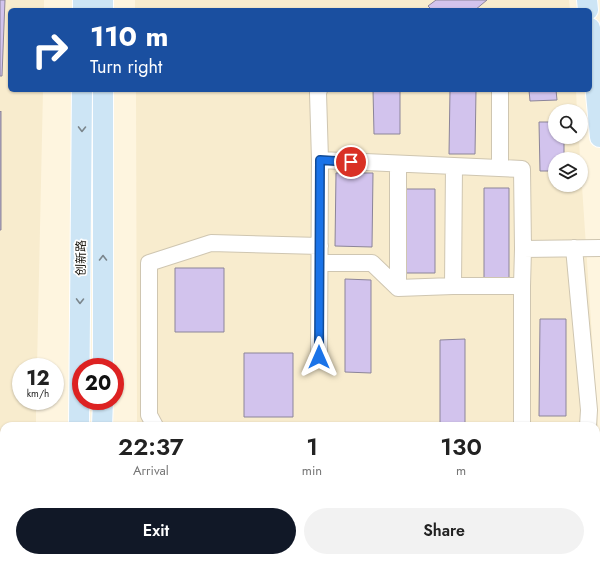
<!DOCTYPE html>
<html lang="en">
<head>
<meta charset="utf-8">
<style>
	:root { --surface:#fff; --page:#f2f2f2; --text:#222; --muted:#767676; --accent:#111827 }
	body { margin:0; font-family:Jost,"Noto Sans SC",sans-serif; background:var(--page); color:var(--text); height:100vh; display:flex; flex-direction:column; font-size:15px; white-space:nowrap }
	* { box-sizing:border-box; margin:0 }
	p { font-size:13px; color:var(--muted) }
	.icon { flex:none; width:22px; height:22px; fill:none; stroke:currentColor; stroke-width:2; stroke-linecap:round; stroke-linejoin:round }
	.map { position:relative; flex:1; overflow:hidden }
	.side { position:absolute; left:0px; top:422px; width:600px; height:140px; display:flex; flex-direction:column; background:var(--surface); border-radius:12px 12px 0 0; box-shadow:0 1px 3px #0004 }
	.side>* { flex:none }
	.banner { position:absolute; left:8px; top:8px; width:584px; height:84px; border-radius:6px; box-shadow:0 1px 3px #0004; background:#1a4fa0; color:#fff; overflow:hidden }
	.controls { position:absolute; left:548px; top:104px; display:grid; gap:8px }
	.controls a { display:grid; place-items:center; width:40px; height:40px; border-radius:50%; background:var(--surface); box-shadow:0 1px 3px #0004; font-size:20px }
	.speed { position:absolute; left:12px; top:358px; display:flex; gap:8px; font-size:20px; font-weight:700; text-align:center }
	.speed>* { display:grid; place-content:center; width:52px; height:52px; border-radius:50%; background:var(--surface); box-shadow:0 1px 3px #0004; line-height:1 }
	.speed small { font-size:10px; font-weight:400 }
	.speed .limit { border:6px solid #d22; background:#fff; color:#111 }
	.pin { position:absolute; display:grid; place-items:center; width:34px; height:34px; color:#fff; margin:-17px; border:2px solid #fff; border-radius:50%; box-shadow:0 1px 4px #0007 }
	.me { position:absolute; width:44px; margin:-22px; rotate:0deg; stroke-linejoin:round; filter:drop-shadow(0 0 3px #0008) }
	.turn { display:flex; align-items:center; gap:14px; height:84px; padding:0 16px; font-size:18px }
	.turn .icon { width:52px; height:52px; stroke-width:2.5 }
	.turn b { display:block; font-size:28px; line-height:34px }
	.eta { display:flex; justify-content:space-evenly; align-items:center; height:68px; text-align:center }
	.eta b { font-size:24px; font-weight:600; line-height:28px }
	.primary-button { display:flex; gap:8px; margin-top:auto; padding:8px 16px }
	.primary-button a { flex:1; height:46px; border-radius:24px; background:var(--accent); color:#fff; font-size:16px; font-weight:600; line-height:46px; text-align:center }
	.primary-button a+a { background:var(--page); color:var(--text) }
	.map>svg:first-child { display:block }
	.built { fill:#f8ecce }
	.building { fill:#d2c3ed; stroke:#8c8599 }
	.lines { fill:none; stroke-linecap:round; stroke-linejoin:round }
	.minor-casing { stroke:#cfc6b1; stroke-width:18 }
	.major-casing { stroke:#fff; stroke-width:22 }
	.minor { stroke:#fff; stroke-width:16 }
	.major { stroke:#cde5f5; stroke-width:20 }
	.oneway { stroke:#7b868c }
	.route-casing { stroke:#114b97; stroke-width:10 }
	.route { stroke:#1a73e8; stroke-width:7 }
	.labels { text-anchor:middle; stroke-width:3.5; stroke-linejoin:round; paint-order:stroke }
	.street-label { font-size:12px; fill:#16130b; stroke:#fff }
</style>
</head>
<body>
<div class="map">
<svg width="600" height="562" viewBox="0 0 600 562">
	<rect width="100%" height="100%" fill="#fef5df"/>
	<path class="built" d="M0,0H44V10H10V90H43L37,367H21V401H36V426H4V444H0Z
		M135,0H569L570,10H135Z
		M136,90H576L577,111H555V137H579L580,159H555V185H581V171L600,457H596V426H137Z
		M0,519H4V558H41L40,562H0Z
		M596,537L600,541V562H131V558H596Z"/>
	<path class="building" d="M0,0H5L2,76H0Z
		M436,0H487L475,10H432L428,6Z
		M373,90H400V134H374Z
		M450,90H476L475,154H449Z
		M529,90H556L557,100L530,101Z
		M1,111V230H0V112Z
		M539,122H555V137H564V159H555V171H540Z
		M336,173H373L372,247L335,246Z
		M484,188H509V278H484Z
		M406,189H435V273H406Z
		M175,268H224V332H175Z
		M345,279L371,280V373L345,372Z
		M540,319H566V416H539Z
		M465,339V426H440V340Z
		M244,353H293V417H244Z
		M273,558H352V562H273Z
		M410,558H488V562H410Z"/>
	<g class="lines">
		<defs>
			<path id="minor" d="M319,90L318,93L320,160
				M500,168V90
				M574,248L589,410L588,426
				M320,263H372L398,288L453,286H522V426
				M453,286L454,166
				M522,286L523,249
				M398,288V164
				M319,357L320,160L522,169L523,249L600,248
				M155,426L149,415V263L211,243L320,246
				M0,473H4
				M596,480H600
				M0,490H4
				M596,496H600
				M586,562V558"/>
			<path id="major" d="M587,0L588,10
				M83,10V0
				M103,10V0
				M590,28L600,137
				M103,367V90
				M79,426L82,90
				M102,426L103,401
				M78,562V558
				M102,562V558"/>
		</defs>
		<use href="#minor" class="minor-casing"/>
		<use href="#major" class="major-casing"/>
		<use href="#minor" class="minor"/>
		<use href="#major" class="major"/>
	</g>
	<defs><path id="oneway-chevron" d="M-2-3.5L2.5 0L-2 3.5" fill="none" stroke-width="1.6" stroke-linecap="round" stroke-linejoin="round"/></defs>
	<g class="oneway">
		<use href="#oneway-chevron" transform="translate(82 129) rotate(91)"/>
		<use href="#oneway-chevron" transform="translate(103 258) rotate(-90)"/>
		<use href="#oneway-chevron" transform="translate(80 301) rotate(91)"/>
	</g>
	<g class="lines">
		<defs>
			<path id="route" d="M319,357L320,160L351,162"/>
		</defs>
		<use href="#route" class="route-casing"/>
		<use href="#route" class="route"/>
	</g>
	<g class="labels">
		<g class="street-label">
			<text transform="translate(81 258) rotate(-89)" y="4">创新路</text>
		</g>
	</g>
</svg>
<div class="controls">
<a><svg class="icon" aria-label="search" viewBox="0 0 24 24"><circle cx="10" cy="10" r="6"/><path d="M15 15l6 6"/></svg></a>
<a><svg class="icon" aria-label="layers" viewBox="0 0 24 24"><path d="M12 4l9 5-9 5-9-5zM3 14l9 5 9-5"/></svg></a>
</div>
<div class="speed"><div>12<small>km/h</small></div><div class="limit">20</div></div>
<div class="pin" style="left:351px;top:162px;background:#d93025"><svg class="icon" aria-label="arrive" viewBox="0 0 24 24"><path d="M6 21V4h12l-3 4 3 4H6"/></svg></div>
<svg class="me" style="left:319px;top:357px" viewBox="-20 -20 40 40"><path d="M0-17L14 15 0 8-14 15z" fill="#1a73e8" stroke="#fff" stroke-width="4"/></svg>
<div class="banner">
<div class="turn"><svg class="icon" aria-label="right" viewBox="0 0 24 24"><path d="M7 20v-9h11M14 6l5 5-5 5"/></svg><div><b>110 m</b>Turn right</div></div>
</div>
<section class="side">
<div class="eta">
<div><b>22:37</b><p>Arrival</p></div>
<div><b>1</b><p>min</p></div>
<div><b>130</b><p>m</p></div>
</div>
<div class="primary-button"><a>Exit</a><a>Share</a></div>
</section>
</div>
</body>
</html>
